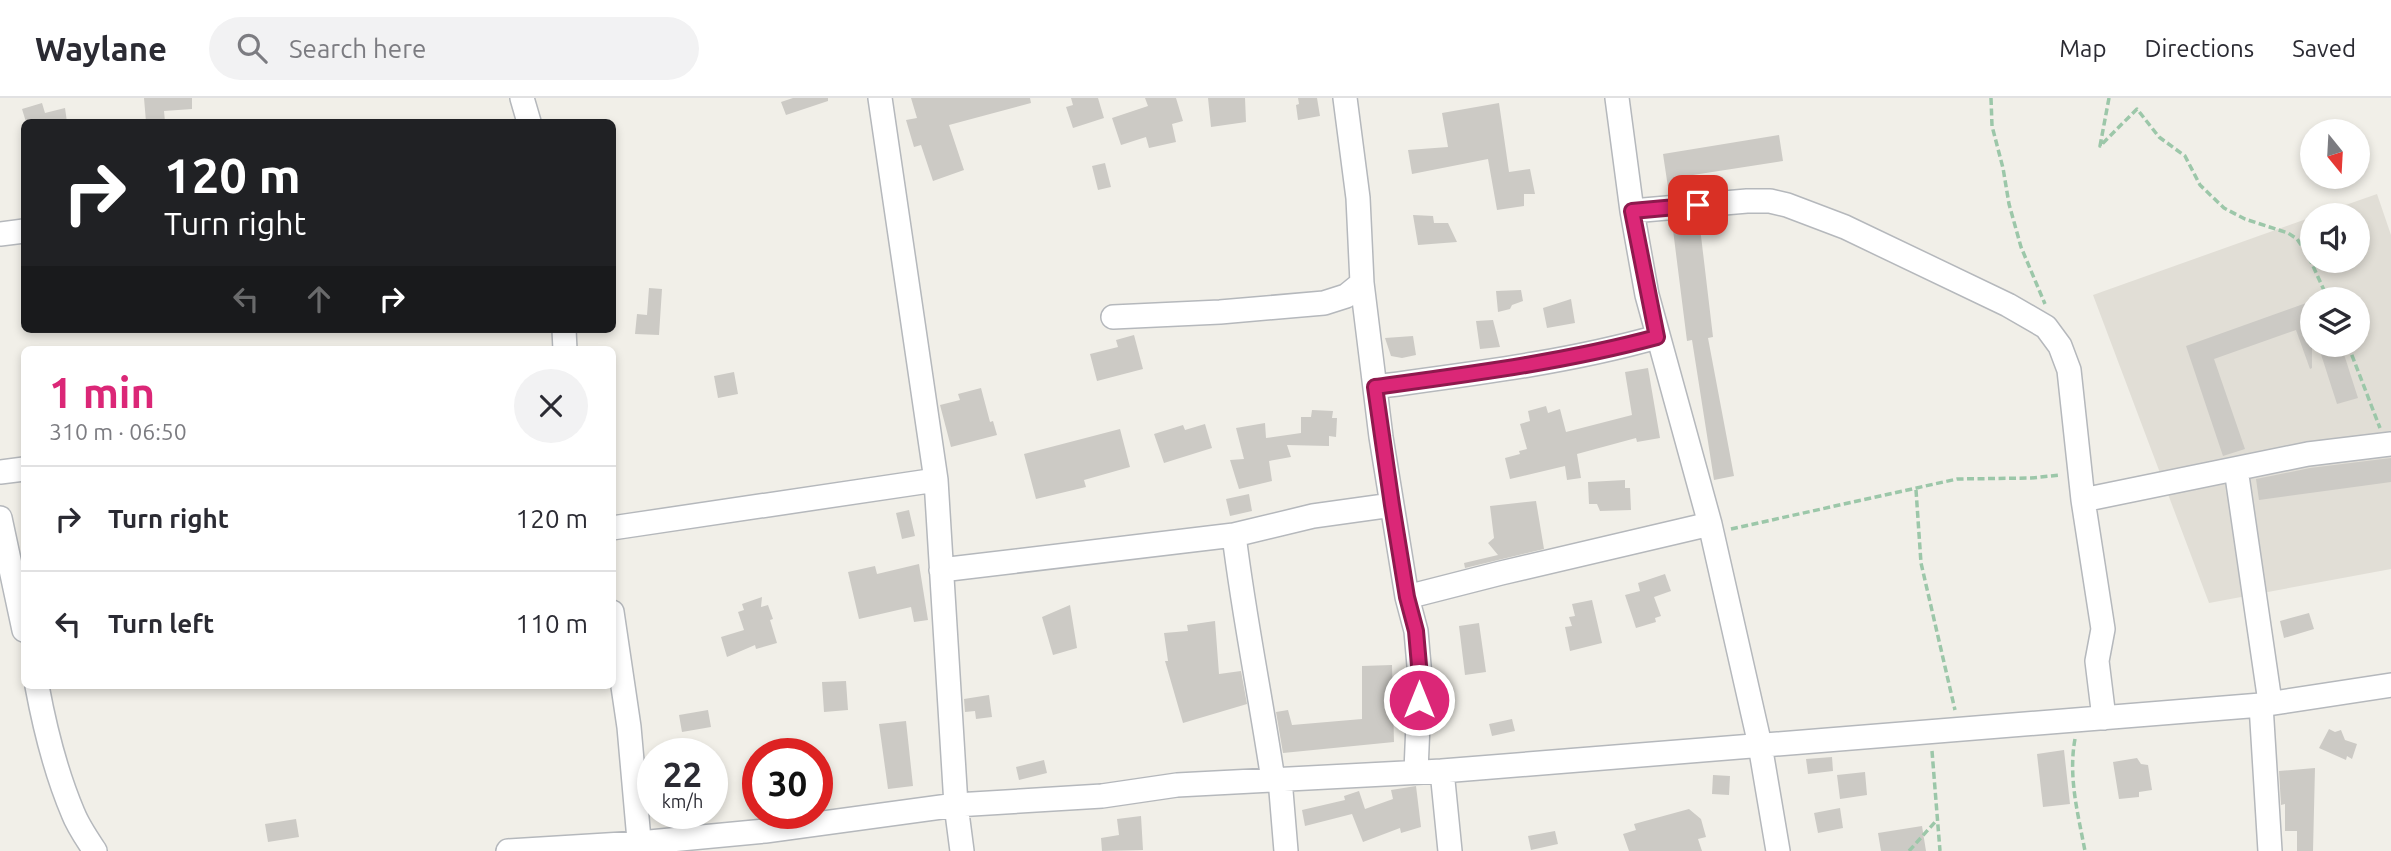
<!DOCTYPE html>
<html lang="en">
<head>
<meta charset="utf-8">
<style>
	:root { --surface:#fff; --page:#f2f2f3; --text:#2b2b33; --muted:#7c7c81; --line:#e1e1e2; --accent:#db2777 }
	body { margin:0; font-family:Ubuntu,sans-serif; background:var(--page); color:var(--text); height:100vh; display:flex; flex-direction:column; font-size:26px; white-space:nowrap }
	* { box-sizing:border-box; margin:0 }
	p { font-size:23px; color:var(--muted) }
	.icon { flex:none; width:38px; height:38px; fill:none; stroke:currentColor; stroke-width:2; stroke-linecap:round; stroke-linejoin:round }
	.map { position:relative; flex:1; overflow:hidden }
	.details { position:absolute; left:21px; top:248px; width:595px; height:343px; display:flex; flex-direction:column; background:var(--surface); border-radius:10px; box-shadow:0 4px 10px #0003 }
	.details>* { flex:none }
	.hud { position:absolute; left:21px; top:21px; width:595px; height:214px; border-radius:10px; box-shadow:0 4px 10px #0003; background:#202124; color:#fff; overflow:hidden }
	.needle { width:46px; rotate:162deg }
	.tools { position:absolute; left:2300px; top:21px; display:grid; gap:14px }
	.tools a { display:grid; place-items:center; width:70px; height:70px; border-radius:50%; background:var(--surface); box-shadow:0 4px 10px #0003; font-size:35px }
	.speed { position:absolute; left:637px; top:640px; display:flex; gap:14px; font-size:35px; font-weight:700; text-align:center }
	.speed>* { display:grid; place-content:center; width:91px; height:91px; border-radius:50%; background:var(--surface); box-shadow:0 4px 10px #0003; line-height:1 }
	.speed small { font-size:18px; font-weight:400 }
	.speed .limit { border:10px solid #d22; background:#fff; color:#111 }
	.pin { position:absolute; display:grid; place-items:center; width:60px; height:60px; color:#fff; margin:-30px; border-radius:14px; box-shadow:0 4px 10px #0006 }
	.me { position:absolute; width:77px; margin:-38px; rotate:0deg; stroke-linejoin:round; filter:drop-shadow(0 0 5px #0008) }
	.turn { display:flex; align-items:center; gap:24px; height:147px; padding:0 28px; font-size:32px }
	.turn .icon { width:91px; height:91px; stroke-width:2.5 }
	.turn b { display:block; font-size:49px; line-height:60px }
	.lanes { display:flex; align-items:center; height:66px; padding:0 28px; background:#0003; justify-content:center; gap:35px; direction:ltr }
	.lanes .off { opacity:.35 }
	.round { display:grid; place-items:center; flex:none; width:74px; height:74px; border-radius:37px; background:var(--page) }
	.overview { display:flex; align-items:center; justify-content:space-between; height:119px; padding:0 28px }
	h1 { font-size:42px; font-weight:700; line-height:52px; color:var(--accent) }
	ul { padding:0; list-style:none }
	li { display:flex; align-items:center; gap:21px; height:105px; padding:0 28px; border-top:2px solid var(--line) }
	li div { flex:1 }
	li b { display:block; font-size:26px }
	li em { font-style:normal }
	header { display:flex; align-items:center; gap:42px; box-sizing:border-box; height:98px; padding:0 35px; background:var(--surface); border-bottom:2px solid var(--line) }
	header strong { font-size:33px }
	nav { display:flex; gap:38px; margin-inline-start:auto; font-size:24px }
	.search { width:490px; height:63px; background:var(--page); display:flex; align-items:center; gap:18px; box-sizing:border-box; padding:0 24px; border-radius:38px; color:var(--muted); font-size:26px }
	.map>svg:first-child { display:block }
	.education { fill:#e1ded6; fill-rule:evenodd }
	.building { fill:#cccac5 }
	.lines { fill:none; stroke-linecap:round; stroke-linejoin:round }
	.minor-casing { stroke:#b5b8bc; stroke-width:26 }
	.path { stroke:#9cc7a9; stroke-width:3.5; stroke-dasharray:7 3.5; stroke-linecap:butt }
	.minor { stroke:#fff; stroke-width:23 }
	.route-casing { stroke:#8e194d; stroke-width:18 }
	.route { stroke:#db2777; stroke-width:12 }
</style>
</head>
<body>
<header>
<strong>Waylane</strong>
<div class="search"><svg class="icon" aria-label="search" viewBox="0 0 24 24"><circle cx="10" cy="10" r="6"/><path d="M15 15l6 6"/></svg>Search here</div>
<nav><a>Map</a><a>Directions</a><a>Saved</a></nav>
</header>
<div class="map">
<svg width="2391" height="753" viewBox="0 0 2391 753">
	<rect width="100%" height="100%" fill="#f1efe8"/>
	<path class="education" d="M2377,96L2391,137V471L2209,505L2093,197L2312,119V163H2357V117H2317ZM2312,201H2357V247H2312Z"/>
	<path class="building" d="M144,0H192V11L164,13L165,24H146Z
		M793,0H828V3L786,17L781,4Z
		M911,0H1030L1031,5L949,27L964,72L933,83L921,47L914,49L906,22L917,20Z
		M1071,0H1098L1104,20L1073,30L1066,9L1073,7Z
		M1145,0H1176L1183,23L1172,26L1176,44L1149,50L1146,39L1121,47L1112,20L1148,8Z
		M1208,0H1245L1246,24L1211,29Z
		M1298,0H1317L1320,18L1298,22L1296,7L1299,6Z
		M42,5L45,15L65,10L67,24H26L22,11Z
		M1499,5L1509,74L1530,71L1535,96H1524V108L1497,112L1488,61L1412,76L1408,52L1448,49L1442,15Z
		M1779,37L1783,63L1693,77L1696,93L1669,96L1663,56Z
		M1105,65L1111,89L1098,92L1092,68Z
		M1413,117L1433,118L1434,125H1448L1457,144L1418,147Z
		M1699,121L1713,239L1708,240L1734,378L1714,382L1692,242L1687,243L1672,124Z
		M649,190L662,191L659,237L635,236L637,216L647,217Z
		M1521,192L1523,203L1512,207L1510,211L1498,214L1496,193Z
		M1571,201L1575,225L1547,230L1543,210Z
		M2309,204L2312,212V270L2310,271L2296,232L2214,261L2245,351L2223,358L2186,248Z
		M1493,222L1500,249L1480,251L1476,223Z
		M1134,237L1143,271L1097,283L1090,256L1118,249L1116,242Z
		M1413,238L1416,257L1402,260L1391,258L1385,240Z
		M2318,247H2341L2358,300L2337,306Z
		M1648,270L1660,340L1637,344L1636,340L1577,356L1581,380L1567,382L1565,368L1510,381L1505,360L1520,356L1519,353L1527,351L1520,326L1530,323L1528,313L1546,308L1548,315L1560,311L1566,334L1632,317L1625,274Z
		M734,274L738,296L718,300L714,278Z
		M981,290L990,324L993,323L997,337L951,349L940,307L960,302L958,296Z
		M1312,312L1333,313L1332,320H1337L1336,339L1329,338V348L1287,347L1291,359L1269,363L1272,383L1239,391L1230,362L1244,361L1236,330L1265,325L1266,340L1301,335V319H1311Z
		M1205,326L1212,350L1164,365L1154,336L1183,327L1185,332Z
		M1120,331L1130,369L1084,382L1086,389L1036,401L1024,356Z
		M2391,360V384L2259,402L2256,381L2310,370Z
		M1625,382V390H1630L1631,412L1600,413L1597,406H1589L1588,384Z
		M1249,396L1252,413L1230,418L1226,401Z
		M1536,403L1544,451L1465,470L1464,465L1498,457L1488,445L1494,440L1490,408Z
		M909,412L915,438L902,441L896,415Z
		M919,466L928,522L914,524L911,509L859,521L848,474L875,468L877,476Z
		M1665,476L1671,493L1654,499L1661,518L1655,520L1656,524L1636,530L1625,497L1640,493L1638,485Z
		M762,499L761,509L768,507L773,521L770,522L777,545L756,551L755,547L727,559L721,539L744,532L738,514L744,512L742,506Z
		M1592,502L1602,545L1570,553L1565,529L1572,528L1569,519L1575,518L1572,506Z
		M1070,507L1077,550L1053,557L1042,519Z
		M2309,515L2314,531L2284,540L2280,523Z
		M1215,523L1219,576L1241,573L1247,606L1183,625L1165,563H1168L1164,535L1188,533L1187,527Z
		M1479,525L1486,574L1465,577L1459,528Z
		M1392,567L1394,644L1283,655L1276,614L1288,612L1292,627L1362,621V568Z
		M846,583L848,612L824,614L822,584Z
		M989,597L992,619L976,621L975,613L965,614L964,601Z
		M708,612L711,629L682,634L679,617Z
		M1512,621L1515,633L1492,638L1489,626Z
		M906,623L913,688L888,691L879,626Z
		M2329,631L2335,634L2341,632L2345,642L2357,646L2352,661L2347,658L2346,662L2319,650Z
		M2064,652L2070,706L2043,709L2037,656Z
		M1832,659L1833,673L1808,676L1806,661Z
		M2137,660L2141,666L2148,667L2152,692L2139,694V699L2119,701L2113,664Z
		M1044,662L1047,675L1019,682L1016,669Z
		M2315,670L2313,753H2297V733H2285V706L2281,707L2279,673Z
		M1865,674L1867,697L1840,701L1837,677Z
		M1713,677L1730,678L1729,697L1712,696Z
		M1416,688L1421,729L1401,735L1400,730L1363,744L1352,716L1305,728L1302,712L1345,702L1344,698L1359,693L1365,711L1393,701L1391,692Z
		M1840,710L1843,730L1818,735L1814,715Z
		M1689,711L1701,721L1706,739L1698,741L1702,753H1629L1623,736L1636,732L1634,726Z
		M1141,718L1143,752L1102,753L1101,740L1119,737L1117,721Z
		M296,721L299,739L268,744L265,726Z
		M1922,728L1926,753H1881L1878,735Z
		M1555,733L1558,746L1531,752L1528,738Z"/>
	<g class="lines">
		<defs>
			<path id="minor" d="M522,0L529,24
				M880,0L936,382L956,707L962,753
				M1345,0L1358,100L1362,185L1381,339L1407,499L1416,533L1420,579L1416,673
				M1617,0L1632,113L1647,197L1710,426L1760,647L1778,753
				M1632,113L1747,103H1770L1787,107L1845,129L2008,207L2046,229L2060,248L2069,272L2083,402L2103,531L2097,563L2104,620
				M0,136L24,133
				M1113,219L1220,214L1324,205L1346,198L1362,185
				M564,231L565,252
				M1375,289C1470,276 1565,265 1657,239
				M2236,371L2270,604
				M0,374L24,371
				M2083,402L2308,356L2391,346
				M0,420L24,532
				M612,430L936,382
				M1234,437C1244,520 1261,600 1273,682
				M941,472L1234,437L1313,418L1392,407
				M1407,499L1501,475L1710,426
				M612,514L629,629L640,753
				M37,588C45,631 56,675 73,715C78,728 87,741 95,753
				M2261,607L2270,753
				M1442,673L1450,753
				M1280,681L1286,753
				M508,753L639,745L765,733L956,707L1102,698L1177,687L1442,673L2261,607L2391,587"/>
		</defs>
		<use href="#minor" class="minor-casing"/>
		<path class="path" d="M1991,0L1992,28L2003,70L2009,106L2021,149L2045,206
			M2109,0L2100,48L2137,11L2159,39L2185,58L2200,87L2224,110L2245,121L2288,135L2297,141L2308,157L2328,201
			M2348,247L2380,330
			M1916,392L1921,465L1955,612
			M1731,431L1957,381L2031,380L2061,377
			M2075,641C2068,679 2078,716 2085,753
			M1932,653L1940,753
			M1909,753L1936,723"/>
		<use href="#minor" class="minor"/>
	</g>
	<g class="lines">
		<defs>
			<path id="route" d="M1419,602L1420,579L1416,533L1407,499L1392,407L1375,289C1470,276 1564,264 1657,239L1632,113L1698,107"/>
		</defs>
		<use href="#route" class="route-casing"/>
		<use href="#route" class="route"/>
	</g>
</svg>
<div class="tools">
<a><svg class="needle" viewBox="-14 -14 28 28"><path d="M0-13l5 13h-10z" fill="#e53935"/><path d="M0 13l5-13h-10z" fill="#7c7c81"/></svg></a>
<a><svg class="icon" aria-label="sound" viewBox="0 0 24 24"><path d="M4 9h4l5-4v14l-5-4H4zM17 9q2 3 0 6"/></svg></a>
<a><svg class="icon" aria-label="layers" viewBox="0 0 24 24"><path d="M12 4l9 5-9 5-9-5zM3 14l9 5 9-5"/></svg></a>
</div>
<div class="speed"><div>22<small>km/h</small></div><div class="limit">30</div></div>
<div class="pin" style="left:1698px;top:107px;background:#d93025"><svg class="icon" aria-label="arrive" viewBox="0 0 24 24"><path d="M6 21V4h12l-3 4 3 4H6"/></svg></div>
<svg class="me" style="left:1419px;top:602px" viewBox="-20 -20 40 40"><circle r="17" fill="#db2777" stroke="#fff" stroke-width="3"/><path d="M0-11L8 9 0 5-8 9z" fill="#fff"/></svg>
<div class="hud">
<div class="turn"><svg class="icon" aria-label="right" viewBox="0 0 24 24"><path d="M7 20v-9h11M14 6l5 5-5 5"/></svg><div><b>120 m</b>Turn right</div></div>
<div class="lanes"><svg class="icon off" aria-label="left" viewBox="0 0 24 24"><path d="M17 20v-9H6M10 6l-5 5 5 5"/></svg><svg class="icon off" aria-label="ahead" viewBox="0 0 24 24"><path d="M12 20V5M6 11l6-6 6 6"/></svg><svg class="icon" aria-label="right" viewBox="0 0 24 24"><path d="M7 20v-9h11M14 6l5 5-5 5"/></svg></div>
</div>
<section class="details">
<div class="overview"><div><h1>1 min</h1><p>310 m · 06:50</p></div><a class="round"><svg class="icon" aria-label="close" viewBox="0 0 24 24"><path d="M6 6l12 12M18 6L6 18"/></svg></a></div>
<ul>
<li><svg class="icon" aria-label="right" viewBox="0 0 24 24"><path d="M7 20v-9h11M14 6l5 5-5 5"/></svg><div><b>Turn right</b></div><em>120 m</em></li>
<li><svg class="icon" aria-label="left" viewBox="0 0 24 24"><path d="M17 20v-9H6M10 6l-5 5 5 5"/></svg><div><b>Turn left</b></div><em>110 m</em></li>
</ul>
</section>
</div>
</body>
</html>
